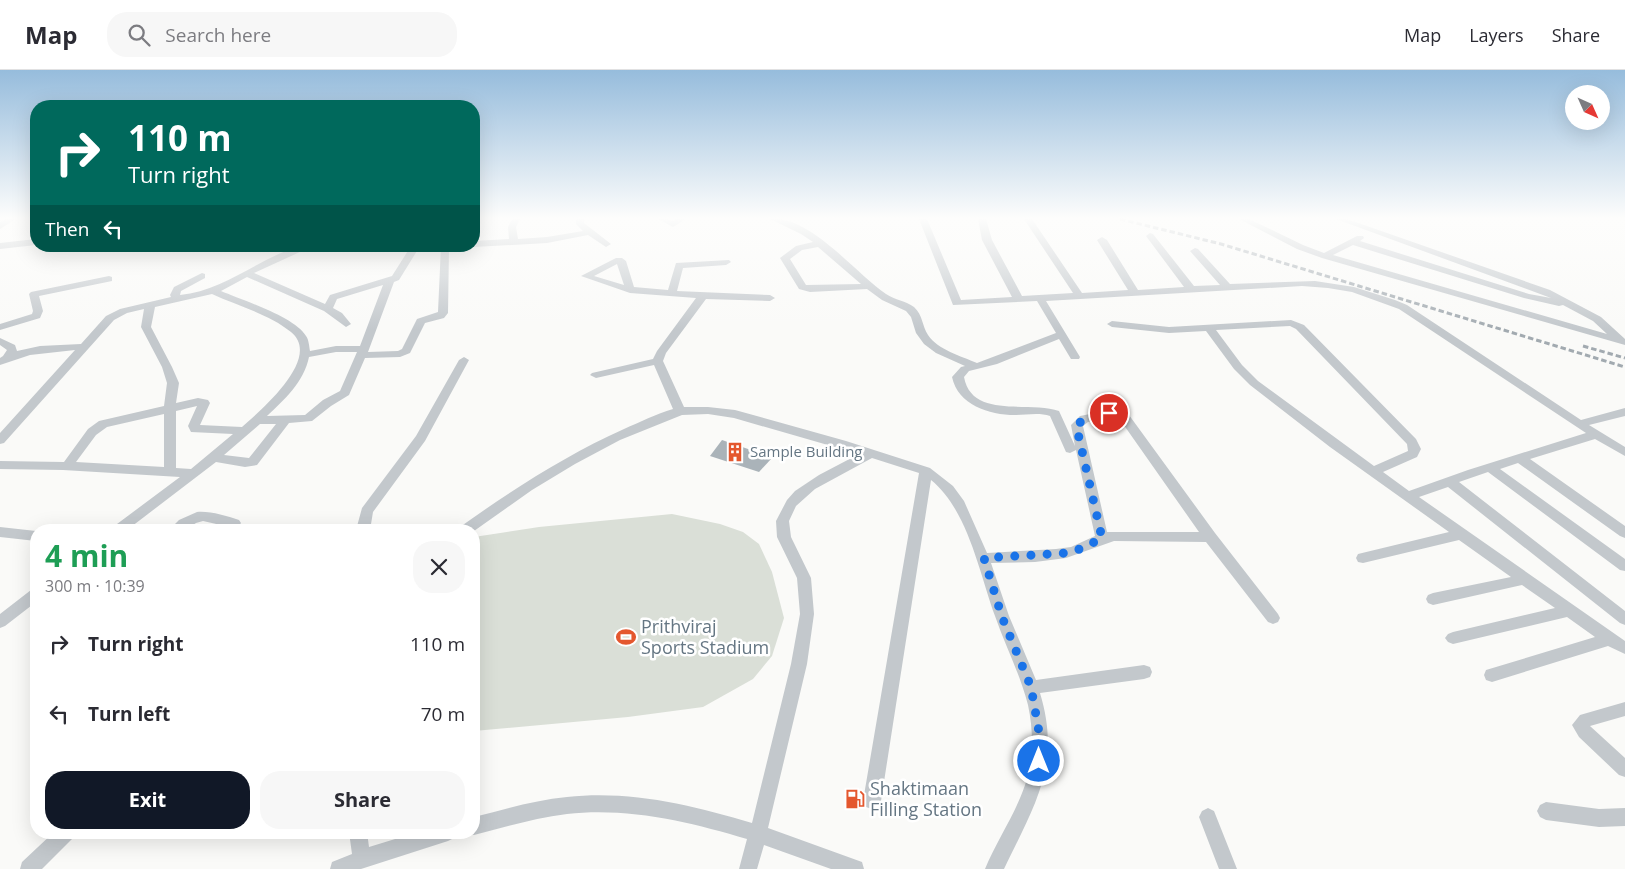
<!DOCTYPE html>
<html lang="en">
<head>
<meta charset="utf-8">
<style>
	:root { --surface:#fff; --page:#f7f7f7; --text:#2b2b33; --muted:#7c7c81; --line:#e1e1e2; --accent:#111827 }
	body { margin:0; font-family:"Open Sans",sans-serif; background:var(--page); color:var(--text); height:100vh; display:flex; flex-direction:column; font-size:19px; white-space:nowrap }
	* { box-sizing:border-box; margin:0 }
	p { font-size:16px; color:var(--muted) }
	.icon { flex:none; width:28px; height:28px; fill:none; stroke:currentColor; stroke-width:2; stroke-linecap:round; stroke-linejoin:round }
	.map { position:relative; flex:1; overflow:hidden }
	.panel { position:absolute; left:30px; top:454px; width:450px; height:315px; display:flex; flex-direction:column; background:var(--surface); border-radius:20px; box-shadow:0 5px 20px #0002 }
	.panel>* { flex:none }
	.hud { position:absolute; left:30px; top:30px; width:450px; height:152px; border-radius:20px; box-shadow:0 5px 20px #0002; background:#00695c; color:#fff; overflow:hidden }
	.needle { width:32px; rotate:135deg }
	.fabs { position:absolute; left:1565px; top:15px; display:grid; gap:10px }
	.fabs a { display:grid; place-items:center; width:45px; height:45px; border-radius:50%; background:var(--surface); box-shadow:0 5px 20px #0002; font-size:25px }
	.pin { position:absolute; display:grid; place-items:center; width:42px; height:42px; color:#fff; margin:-21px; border:2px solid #fff; border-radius:50%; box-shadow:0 1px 5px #0007 }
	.me { position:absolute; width:55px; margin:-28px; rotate:0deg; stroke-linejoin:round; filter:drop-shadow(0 0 4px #0008) }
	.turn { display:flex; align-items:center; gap:18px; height:105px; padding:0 15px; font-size:22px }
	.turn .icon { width:65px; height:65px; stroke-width:2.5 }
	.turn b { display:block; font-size:35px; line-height:42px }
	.then { display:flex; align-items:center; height:48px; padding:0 15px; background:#0003; gap:10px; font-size:19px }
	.round { display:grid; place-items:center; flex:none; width:52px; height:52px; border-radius:20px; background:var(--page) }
	.summary { display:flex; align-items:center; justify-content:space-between; height:85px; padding:0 15px }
	h1 { font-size:30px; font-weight:700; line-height:38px; color:#1e9e55 }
	.button { display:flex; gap:10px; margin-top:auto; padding:10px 15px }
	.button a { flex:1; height:58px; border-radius:20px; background:var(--accent); color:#fff; font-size:20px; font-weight:700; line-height:58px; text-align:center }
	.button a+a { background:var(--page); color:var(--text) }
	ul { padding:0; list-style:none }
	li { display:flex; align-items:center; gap:15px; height:70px; padding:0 15px }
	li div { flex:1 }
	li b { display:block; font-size:19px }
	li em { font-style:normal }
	header { display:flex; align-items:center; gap:30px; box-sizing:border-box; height:70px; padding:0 25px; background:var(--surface); border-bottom:1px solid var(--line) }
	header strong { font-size:24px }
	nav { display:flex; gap:28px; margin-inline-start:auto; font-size:18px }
	.search { width:350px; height:45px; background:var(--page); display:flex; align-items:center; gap:12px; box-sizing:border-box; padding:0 18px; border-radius:20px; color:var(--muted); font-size:19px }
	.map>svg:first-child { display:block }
	.green { fill:#dadfd7 }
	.building { fill:#aab3b9 }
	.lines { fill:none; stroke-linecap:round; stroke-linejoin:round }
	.minor { fill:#c3c8cc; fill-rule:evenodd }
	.rail { stroke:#a2aab0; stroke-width:3; stroke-dasharray:5.5 3; stroke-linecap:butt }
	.route { stroke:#1a73e8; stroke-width:9; stroke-dasharray:0 16.2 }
	.labels { text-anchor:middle; stroke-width:5; stroke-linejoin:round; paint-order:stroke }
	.poi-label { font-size:15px; fill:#657683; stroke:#fff; text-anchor:start }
	.near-poi-label { font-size:18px; fill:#657683; stroke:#fff; text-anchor:start }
</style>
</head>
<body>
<header>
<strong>Map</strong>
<div class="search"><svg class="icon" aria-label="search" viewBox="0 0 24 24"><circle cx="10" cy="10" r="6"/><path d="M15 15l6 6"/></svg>Search here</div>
<nav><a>Map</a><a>Layers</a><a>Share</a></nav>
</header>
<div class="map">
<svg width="1625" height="799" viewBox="0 0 1625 799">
	<rect width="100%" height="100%" fill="#fafaf8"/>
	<path class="green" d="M672,444L720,454L743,462L759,474L772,502L784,548L772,586L753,609L703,637L628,647L474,661V467L539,457Z"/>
	<path class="building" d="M722,370L748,379L772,388L759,402L710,386Z"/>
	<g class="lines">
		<path class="minor" d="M6,149H16L0,159V152Z
			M512,149H520L516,157L518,169L547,167L583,161L576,154V149H584V153L611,174L606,177L588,165L547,173L474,177L472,176H474V171L509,169L508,157Z
			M658,149H668L673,151L676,149H686L673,157Z
			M770,149C810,145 855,203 886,224C895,230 906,231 914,237C923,245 922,256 928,265C938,280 961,286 977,293L1056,263L1037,231L953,235L919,149H927L961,230L1012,227L982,170L978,149H986L992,170L1022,226L1073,223L1024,149H1032L1082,223L1128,220L1097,170L1102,167L1107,170L1138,220L1184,217L1146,166L1150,163L1153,164L1194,216L1220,215L1190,181L1195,178L1198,179L1230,214L1315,211L1354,217L1395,230L1407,235L1581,350L1625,338V346L1589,355L1625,377V386L1595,369L1530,389L1625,456V468L1620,466L1518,393L1500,399L1625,489V501L1620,500L1488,402L1459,412L1625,541V555L1620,553L1448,417L1419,427L1625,571V584L1608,576L1492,612L1486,610L1484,605L1486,600L1595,567L1567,547L1453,574L1448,572L1445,568L1448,564L1453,562L1555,538L1522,515L1433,535L1428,533L1426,529L1428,525L1433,523L1511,507L1459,470L1363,493L1358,492L1356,488L1358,484L1449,462L1330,377L1250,315L1234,299L1206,261L1169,263L1112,257L1107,254L1112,251L1169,257L1291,250L1304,255L1416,369L1421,379L1417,387L1383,402L1409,421L1468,400L1586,363L1399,239L1352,222L1328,218L1302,216L1046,231L1080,287L1079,289H1071L1059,269L997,294L969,301L964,307C972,350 1030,330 1059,341L1075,376L1071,355L1080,346L1115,339L1129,345L1215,463L1278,544L1280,548L1278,552L1273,554L1268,552L1206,472L1114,471L1066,488L1035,492L991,493L1009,546L1036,610L1144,595L1150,597L1152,602L1150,607L1144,609L1040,623C1062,695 1034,736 1004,799H985C1000,763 1025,731 1031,691C1033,673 1032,653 1028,635C1020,604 1005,575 995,546C979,502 968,440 931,410L881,731L878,737L872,739L866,737L863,731L919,403L872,388L815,419L796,436L789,451L791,467L811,508L814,544L807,594L768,758L862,792L864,799H831L764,775L757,799H739L747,769C690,752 628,737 567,744C535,748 505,757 474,765L468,762H474V747C505,739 536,730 567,727C630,720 692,735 752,753L791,594L800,544L797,508L777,467L776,451L787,430L795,421L819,405L859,384L734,348L708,344L682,345L620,370L575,394L532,420L474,461L458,460L460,457C512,420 566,385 624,359C640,352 656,344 673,339L654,295L596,308L590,305L592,303L653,289L657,281L696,228L630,223L581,206L616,188H622L626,191L634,217L668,220L676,193L729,190L731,192L726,195L683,198L677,221L770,225L775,228L770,231L706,229L666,283L663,291L684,337H708L735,340L846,371L930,398L953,416L964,431L987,483L1056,479L1071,477L1095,466L1076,380L1070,383L1066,382L1050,346C1039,342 1026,345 1015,345C989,345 958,335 952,307L961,297L965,296L936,283L924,274L916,263L911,247L906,241L882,230L867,219L810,222L799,219L780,188L796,176L813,172L801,164ZM818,177L861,214L806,215L790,189L802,180ZM617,194L624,215L594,206ZM1290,256L1296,259L1407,374L1408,381L1374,396L1258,311L1242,295L1216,260ZM1114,347L1121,351L1199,462H1107L1083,356L1088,352Z
			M1239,149H1249L1303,175L1324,183L1357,166H1363L1364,168L1360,171L1529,224L1551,228L1336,149H1347L1550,220L1601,247L1625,269V275L1322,188L1297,179ZM1353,175L1524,228L1559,236L1563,235L1593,251L1607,264L1333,185Z
			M36,169V175L0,179V173Z
			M299,176H313L254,203L325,234L330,225L392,206L411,176H420L399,210L394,212L368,282L398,281L402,279L417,249L438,242L441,176L449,178L448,243L444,248L425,253L410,283L400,287L365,288L349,325L331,336L312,351L289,353L257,395L245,397L216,392L127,460H111L113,457L180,407L63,400L0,399V391L64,392L88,359L99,351L164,336L167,313L162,297L141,257L144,239L127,243L114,250L4,373L0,374V363L75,280L30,285L0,295V288L3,286L7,280L0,275V268L15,275L17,281L40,276L81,274L106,246L120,239L171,227L170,225L174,217L202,203L205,204V208L181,221L180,225C223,221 258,189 299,176ZM247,207L324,241L346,257L351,254L342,243L333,238L337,229L383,215L360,276H336L310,281C309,276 309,270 306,266C295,247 242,230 221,221ZM212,224C238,236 269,244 291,262C323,288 260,341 242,357L200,355L210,333L208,330L198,328L176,333L179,313L172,297L151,257L155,237ZM336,282H357L340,321L323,330L305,345L267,346C284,330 304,312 309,287ZM197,336L188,356L191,362L233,364L191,399L176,398V341ZM164,344V397L76,392L96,365L107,357ZM260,354H276L249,388L224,385Z
			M109,206L112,207V211L39,226L43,241L40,248L0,260V254L32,244L33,241L29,224L31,222Z
			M464,287L469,290L425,371L373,442L370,460H356L362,438L416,366L459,290Z
			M197,442C211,441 226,446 239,450L241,453L239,456L234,458L203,451L196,453L185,460H169L179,450Z
			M0,457L36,461V471L0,467Z
			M36,518V532L5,556L0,558V544L31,520Z
			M1625,632V646L1590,656L1625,688V707L1619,705L1579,667L1572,655L1580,645Z
			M1546,732L1599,739L1625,738V756L1599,757L1546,750L1540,747L1537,741L1540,735Z
			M1208,738L1214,741L1237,799H1219L1199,747L1202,741Z
			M54,762H76L73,768L42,799H20L22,792Z
			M349,762H367L369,777L418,762H457L454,768L448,771L361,799H330L332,792L352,784Z"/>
		<path class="rail" d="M1120,149L1221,174L1625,297
			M1583,276L1625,288"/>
	</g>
	<linearGradient id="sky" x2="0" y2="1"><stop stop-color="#96bcdc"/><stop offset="0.57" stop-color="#fdfdfc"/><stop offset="1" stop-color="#fdfdfc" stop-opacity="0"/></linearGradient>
	<rect width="1625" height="260" fill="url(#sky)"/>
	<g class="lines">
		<path class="route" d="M1039,691V662L1031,617L1002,547L984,488L1066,483L1083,478L1102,468L1077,359V355L1084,349L1109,343"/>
	</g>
	<defs>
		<symbol id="building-bare" viewBox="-9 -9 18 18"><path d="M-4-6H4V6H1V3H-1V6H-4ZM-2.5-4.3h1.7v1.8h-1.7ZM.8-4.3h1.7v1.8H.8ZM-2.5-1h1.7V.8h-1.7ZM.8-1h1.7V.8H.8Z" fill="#e4572e" stroke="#fff" stroke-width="2.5" paint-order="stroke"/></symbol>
		<symbol id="stadium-bare" viewBox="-9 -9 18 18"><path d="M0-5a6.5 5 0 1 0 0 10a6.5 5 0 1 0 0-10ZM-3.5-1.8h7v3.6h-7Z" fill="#e4572e" stroke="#fff" stroke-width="2.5" paint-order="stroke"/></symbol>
		<symbol id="fuel-bare" viewBox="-9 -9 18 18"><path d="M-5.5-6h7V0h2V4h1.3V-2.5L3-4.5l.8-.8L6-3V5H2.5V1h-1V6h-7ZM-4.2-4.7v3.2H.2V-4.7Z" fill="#e4572e" stroke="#fff" stroke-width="2.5" paint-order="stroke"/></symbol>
	</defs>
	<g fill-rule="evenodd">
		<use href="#building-bare" x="721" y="368" width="28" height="28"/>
		<use href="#stadium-bare" x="612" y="553" width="28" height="28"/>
		<use href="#fuel-bare" x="841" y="715" width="28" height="28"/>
	</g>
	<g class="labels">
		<g class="poi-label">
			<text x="750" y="387">Sample Building</text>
		</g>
		<g class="near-poi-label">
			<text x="641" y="563">Prithviraj<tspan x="641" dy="21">Sports Stadium</tspan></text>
			<text x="870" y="725">Shaktimaan<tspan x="870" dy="21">Filling Station</tspan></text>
		</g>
	</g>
</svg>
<div class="fabs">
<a><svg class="needle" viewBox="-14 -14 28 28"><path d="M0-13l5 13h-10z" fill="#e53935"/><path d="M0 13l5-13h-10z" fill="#7c7c81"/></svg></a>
</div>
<div class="pin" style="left:1109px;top:343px;background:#d93025"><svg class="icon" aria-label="arrive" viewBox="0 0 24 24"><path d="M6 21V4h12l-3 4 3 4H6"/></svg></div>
<svg class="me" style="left:1039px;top:691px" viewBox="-20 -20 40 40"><circle r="17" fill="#1a73e8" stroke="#fff" stroke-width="3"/><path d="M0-11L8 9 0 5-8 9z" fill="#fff"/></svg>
<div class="hud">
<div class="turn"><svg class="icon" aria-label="right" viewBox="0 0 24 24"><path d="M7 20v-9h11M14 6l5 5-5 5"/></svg><div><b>110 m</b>Turn right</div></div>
<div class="then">Then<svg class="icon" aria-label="left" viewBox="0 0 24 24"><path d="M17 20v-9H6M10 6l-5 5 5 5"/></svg></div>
</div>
<section class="panel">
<div class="summary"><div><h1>4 min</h1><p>300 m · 10:39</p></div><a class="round"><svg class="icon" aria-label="close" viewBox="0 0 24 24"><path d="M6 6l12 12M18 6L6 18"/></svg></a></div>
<ul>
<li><svg class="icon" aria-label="right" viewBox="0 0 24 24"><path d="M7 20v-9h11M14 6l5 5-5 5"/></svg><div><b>Turn right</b></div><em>110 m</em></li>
<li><svg class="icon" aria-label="left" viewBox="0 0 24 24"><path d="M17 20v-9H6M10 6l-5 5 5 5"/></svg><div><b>Turn left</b></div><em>70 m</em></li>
</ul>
<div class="button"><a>Exit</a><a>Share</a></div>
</section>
</div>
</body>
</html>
